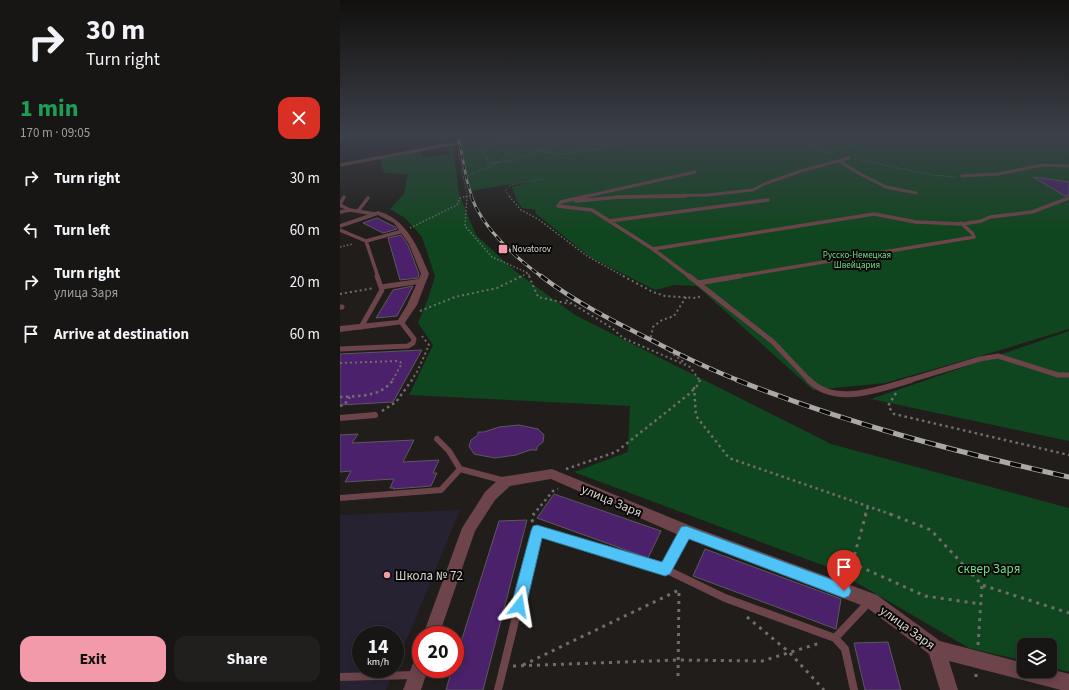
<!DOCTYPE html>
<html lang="en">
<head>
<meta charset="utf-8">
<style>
	:root { --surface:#181614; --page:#211f1d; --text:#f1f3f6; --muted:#9f9fa0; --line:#363534; --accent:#f39aaa }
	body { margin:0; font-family:"Source Sans 3",sans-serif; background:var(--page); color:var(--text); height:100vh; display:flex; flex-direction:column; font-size:15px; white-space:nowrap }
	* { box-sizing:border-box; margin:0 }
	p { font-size:13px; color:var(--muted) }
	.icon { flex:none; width:22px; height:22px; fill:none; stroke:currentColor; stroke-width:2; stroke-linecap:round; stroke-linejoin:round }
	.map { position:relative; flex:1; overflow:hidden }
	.side { display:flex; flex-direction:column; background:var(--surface); width:340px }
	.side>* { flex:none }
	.top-card { background:#181614; color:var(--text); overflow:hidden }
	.fabs { position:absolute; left:677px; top:638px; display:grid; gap:8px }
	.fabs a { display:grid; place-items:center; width:40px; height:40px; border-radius:8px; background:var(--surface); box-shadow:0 2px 10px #0003,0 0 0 1px var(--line); font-size:20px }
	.speed { position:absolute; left:12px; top:626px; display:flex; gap:8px; font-size:20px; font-weight:700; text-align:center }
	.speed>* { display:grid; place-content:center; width:52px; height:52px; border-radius:50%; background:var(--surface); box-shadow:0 2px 10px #0003,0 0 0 1px var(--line); line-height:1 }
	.speed small { font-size:10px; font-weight:400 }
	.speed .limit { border:6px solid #d22; background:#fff; color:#111 }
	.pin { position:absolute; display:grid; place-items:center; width:34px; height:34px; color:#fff; margin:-41px -17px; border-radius:50% 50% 50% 0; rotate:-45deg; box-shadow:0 0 4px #0007 }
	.pin .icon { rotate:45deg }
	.me { position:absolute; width:44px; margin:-22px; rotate:14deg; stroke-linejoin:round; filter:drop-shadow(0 0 3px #0008) }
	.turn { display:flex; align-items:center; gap:14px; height:84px; padding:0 20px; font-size:18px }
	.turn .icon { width:52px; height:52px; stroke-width:2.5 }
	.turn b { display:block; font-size:28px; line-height:34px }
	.round { display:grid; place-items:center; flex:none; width:42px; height:42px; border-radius:12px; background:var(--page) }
	.headline { display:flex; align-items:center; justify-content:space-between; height:68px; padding:0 20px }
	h1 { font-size:24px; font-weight:700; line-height:30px; color:#1e9e55 }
	.primary-button { display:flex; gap:8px; margin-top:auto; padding:8px 20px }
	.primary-button a { flex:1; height:46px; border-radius:12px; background:var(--accent); color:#111; font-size:16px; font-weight:700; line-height:46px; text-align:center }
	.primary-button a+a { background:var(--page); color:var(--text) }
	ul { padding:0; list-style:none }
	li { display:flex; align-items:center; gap:12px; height:52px; padding:0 20px }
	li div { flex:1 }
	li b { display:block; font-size:15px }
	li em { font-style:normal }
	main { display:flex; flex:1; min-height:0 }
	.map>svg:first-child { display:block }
	.education { fill:#262232 }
	.green { fill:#10461f }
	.building { fill:#4b216b; stroke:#5b595d }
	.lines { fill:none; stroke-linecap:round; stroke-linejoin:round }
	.path-far4 { stroke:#706d6a; stroke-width:1; stroke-dasharray:1 1.5; stroke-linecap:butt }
	.path-far3 { stroke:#706d6a; stroke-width:1.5; stroke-dasharray:1.5 2; stroke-linecap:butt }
	.path-far2 { stroke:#706d6a; stroke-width:2; stroke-dasharray:2 3; stroke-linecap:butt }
	.path-far1 { stroke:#706d6a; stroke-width:2.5; stroke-dasharray:2.5 3.5; stroke-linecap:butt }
	.path { stroke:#706d6a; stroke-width:3; stroke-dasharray:3 5; stroke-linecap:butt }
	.service-far4 { stroke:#6c444a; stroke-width:3 }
	.service-far3 { stroke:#6c444a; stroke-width:3.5 }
	.service-far2 { stroke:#6c444a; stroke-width:5 }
	.service-far1 { stroke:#6c444a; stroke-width:6 }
	.service { stroke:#6c444a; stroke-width:8 }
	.minor { fill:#6c444a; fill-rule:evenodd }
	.rail-far3-casing { stroke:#aba9a7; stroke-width:2.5 }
	.rail-far2-casing { stroke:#aba9a7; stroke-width:3 }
	.rail-far1-casing { stroke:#aba9a7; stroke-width:4.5 }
	.rail-casing { stroke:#aba9a7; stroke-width:5 }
	.rail-far3 { stroke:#090807; stroke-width:1.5; stroke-dasharray:5; stroke-linecap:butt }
	.rail-far2 { stroke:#090807; stroke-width:2; stroke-dasharray:6; stroke-linecap:butt }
	.rail-far1 { stroke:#090807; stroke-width:3; stroke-dasharray:8; stroke-linecap:butt }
	.rail { stroke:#090807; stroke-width:3.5; stroke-dasharray:11; stroke-linecap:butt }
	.route { fill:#4fc3f7; stroke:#337fa1 }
	.poi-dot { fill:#f39aaa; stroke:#090807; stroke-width:1.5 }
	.labels { text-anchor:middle; stroke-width:4; stroke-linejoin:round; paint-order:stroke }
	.far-poi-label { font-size:9px; fill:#d6d4d2; stroke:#090807; text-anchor:start }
	.far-park-label { font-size:9px; fill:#74df8a; stroke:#090807 }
	.near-street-label { font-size:13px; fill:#d6d4d2; stroke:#090807 }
	.near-park-label { font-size:13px; fill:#74df8a; stroke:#090807 }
	.near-poi-label { font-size:13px; fill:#d6d4d2; stroke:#090807; text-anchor:start }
</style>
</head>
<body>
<main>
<section class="side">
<div class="top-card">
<div class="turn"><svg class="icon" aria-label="right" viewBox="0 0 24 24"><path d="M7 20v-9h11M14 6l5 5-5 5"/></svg><div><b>30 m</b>Turn right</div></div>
</div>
<div class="headline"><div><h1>1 min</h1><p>170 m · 09:05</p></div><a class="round" style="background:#d93025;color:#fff"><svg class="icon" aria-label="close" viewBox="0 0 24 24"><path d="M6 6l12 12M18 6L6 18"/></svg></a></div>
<ul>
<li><svg class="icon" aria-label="right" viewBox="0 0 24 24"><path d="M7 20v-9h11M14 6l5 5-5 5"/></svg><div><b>Turn right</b></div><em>30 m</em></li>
<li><svg class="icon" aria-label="left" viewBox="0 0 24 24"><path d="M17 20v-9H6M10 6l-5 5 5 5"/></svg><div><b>Turn left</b></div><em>60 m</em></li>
<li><svg class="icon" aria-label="right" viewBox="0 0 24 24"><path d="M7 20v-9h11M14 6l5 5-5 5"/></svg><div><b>Turn right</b><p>улица Заря</p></div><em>20 m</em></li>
<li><svg class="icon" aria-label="arrive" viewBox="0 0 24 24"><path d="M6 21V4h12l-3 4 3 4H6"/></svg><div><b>Arrive at destination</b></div><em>60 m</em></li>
</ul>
<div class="primary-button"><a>Exit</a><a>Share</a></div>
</section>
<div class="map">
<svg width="729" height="690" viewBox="0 0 729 690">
	<rect width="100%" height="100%" fill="#201d1a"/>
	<path class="education" d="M120,510L55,668V635H21V669H55L46,690H0V515Z"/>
	<path class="green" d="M118,135H729V329L661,350L545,383L473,390L357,286L334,285L315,290L250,257L195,213L196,210L182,208L177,201L172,187L197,180L129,191Z
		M113,145L119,194L136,235L175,271L235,315L491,444L729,508V672L710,667V645H684V661L629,648L493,569L234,472L288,452L290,406L69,395L93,345L78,323L89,296L95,276L82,237L65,218L50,209L64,194L68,174L44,173L40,157L80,150L83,158L109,154L107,146Z
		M729,331V441L531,399Z"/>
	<path class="building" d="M693,177L729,182V195L725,196Z
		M37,218L55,227L57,229L43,233L23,223Z
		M61,235L68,245L79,274L78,278L60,280L48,238Z
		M73,286L57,316L36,318L53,290Z
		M82,350L53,402L0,405V354Z
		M179,425L198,429L204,435L203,442L197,447V450H190L176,455L155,458L134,454L129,446L131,440L138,435V432H144L159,427Z
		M18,434L12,443L74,440L63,462L99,460L93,473H97L91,486L53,489L54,488H50L54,479L5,482L11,471L0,472V435Z
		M214,494L321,531L308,558L197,518Z
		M187,520L143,690H106L112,669H115V661L159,521Z
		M365,549L501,599L496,629L353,576Z
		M548,642L561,690H525L514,643Z"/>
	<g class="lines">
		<path class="path-far4" d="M213,135L146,145L144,152L148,163L171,161L232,139L260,135
			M451,135L480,151L493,154
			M625,135L665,138L700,143
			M142,138L152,135
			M123,142L187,135
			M118,149L127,196
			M200,152L225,154L303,141H315L318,138L317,135
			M504,152L520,135
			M515,159L593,175L615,177
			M123,178L157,163L175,148L178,141L185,136
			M123,197L127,196
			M170,197L165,190L171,185L203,179"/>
		<path class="path-far3" d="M127,196L125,226L152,257L188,273L190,277
			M169,196L181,210L198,219L247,256L285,277
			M70,228L117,205L120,198L127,196
			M0,247L13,244
			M180,277L188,273"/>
		<path class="path-far2" d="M189,276L198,297L230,304
			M283,276L313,292L325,296L357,298L362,295
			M0,294L34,288
			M346,297L334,316L322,320L313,327L311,337L346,364
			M226,300L272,328L283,338L350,367L360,381
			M80,311L115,297L157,288L182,276
			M0,363L58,361L62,363L52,381
			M71,381L77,372L89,345L82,336"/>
		<path class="path-far1" d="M354,387L356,416L389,458L553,515
			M556,393L548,406L554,414L729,455
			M0,397C19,396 41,397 53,380
			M0,406L4,405L10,397
			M42,411L56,402L72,380
			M226,469L276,452L349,394L358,385L360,380
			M193,515L213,491L218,489
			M525,515L528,506"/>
		<path class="path" d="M550,514L591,530L642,585L729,613
			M193,522L191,518L194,514
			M512,563L585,596L641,604
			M508,578L526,514
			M407,617L449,652L484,690
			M638,645L642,585
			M183,665L339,590
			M173,666L338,660L422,661L480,643
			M636,674V681
			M338,676L339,590"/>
		<path class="service-far4" d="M499,161L520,174L546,187L576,193
			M0,165L117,143
			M622,176L658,174L703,165L729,166
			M243,197L355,172
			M278,197L367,195L413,190L424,184L461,171L509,158"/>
		<path class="service-far3" d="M247,196L221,202L218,206L252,210L313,249L350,277
			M236,201L279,197L345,196
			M0,204L4,197
			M0,205L10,210
			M18,211L28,198
			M0,212L10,210L35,214
			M269,221L428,200
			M0,230L26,241L38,277
			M26,241L63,231
			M313,249L534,214L576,222L623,224L641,221L650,217L692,212L729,198
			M394,277L634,237L632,233L621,223"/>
		<path class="service-far2" d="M349,276L433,342L470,381
			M358,283L400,276
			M41,287L82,281
			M0,307H2
			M21,327L42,290L37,276
			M0,349L68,346L73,343L74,339L61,322
			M567,381L640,359L658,356L718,375H729"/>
		<path class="service-far1" d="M469,380C495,407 540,389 571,380
			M0,418L35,415
			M97,439L109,451L120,469L165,481
			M0,498L101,490L120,469"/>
		<path class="service" d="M325,569L346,532
			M0,677L75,675
			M158,690L197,531L325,569L385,598L495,638
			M514,690L505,649L495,638L529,602"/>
		<path class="minor" d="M38,211C68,220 78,248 89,274L77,305L64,324L0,332V326L58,320L67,305L81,274L69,244L54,223L38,215L0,228V224Z
			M212,469L351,526L537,595L600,641L684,663V671H710V669L729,674V690H721L609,661L618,690H600L589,654L526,607L341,536L211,479L170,486L155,500L135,531L99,635H83L122,528L145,492L161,477Z
			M81,655V669H88L81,690H63L75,658Z"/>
		<defs>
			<path id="rail-far3" d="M118,135L127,181L132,197"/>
			<path id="rail-far2" d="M131,196C143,229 174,256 202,277"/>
			<path id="rail-far1" d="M201,276C235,302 273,321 311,340C340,355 369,369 400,381"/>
			<path id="rail" d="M397,380C505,423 616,452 729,477"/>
		</defs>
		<use href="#rail-far3" class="rail-far3-casing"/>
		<use href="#rail-far2" class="rail-far2-casing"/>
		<use href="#rail-far1" class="rail-far1-casing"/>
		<use href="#rail" class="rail-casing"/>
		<use href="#rail-far3" class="rail-far3"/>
		<use href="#rail-far2" class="rail-far2"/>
		<use href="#rail-far1" class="rail-far1"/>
		<use href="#rail" class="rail"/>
	</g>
	<linearGradient id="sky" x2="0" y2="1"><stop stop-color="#12100e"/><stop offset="0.58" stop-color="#3c4049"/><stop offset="1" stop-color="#3c4049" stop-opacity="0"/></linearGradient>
	<rect width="729" height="232" fill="url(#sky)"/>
	<path class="route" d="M197,525L322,562L341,527L346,526L504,584L509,586L511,591L509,596L504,598L349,539L330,574L325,576L202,538L186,606L184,611L179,613L173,611L171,606L191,531L193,526Z"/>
	<g class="poi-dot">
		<rect x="158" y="244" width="10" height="10" rx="2"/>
		<circle cx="47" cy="575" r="4"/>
	</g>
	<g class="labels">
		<g class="far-poi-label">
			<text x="172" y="252">Novatorov</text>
		</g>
		<g class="far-park-label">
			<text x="517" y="258">Русско-Немецкая<tspan x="517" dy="10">Швейцария</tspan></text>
		</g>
		<g class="near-street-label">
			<text transform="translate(272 500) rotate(23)" y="5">улица Заря</text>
			<text transform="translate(568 627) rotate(36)" y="5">улица Заря</text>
		</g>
		<g class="near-park-label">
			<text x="649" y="573">сквер Заря</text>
		</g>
		<g class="near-poi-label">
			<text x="55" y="580">Школа № 72</text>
		</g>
	</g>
</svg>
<div class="fabs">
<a><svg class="icon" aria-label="layers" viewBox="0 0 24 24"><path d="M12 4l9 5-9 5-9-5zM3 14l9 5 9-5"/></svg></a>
</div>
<div class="speed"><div>14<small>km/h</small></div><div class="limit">20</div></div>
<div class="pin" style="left:504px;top:591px;background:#d93025"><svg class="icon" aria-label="arrive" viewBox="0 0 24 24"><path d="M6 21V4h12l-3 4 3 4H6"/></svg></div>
<svg class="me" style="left:179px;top:606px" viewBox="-20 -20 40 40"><path d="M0-17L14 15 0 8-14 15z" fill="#4fc3f7" stroke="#fff" stroke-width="4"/></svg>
</div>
</main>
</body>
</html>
